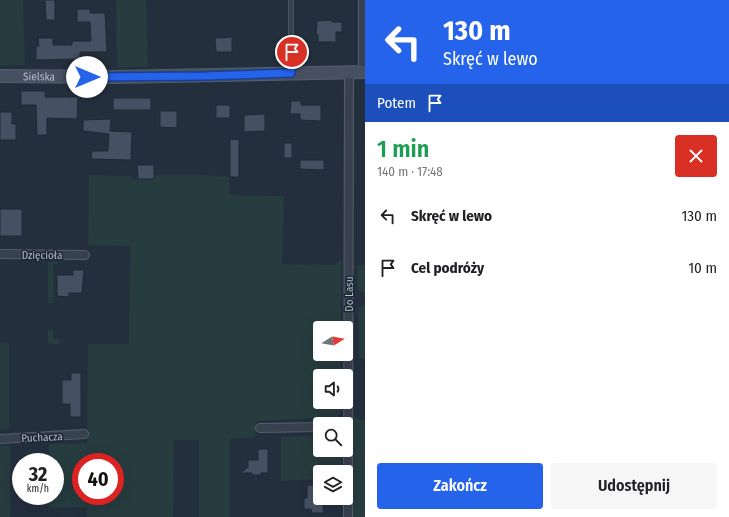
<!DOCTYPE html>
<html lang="pl">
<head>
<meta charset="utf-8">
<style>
	:root { --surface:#fff; --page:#f6f6f6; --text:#202124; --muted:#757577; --accent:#2563eb }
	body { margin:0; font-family:"Fira Sans Condensed",sans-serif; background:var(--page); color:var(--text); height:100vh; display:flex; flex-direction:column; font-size:15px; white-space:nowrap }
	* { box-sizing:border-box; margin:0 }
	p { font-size:13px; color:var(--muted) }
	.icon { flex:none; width:22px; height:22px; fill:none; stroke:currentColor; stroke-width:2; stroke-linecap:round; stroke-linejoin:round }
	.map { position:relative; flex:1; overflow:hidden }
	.details { display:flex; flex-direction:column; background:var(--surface); width:364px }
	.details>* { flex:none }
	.banner { background:#2563eb; color:#fff; overflow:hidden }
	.needle { width:26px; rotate:79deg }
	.tools { position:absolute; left:313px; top:321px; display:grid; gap:8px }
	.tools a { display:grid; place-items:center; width:40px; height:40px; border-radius:4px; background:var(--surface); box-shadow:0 4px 16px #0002; font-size:20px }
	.speed { position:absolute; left:12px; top:453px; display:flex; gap:8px; font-size:20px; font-weight:700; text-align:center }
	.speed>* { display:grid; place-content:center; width:52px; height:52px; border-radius:50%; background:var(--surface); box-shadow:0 4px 16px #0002; line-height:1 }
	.speed small { font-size:10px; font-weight:400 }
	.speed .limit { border:6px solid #d22; background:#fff; color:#111 }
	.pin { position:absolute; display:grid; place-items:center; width:34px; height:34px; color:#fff; margin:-17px; border:2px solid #fff; border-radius:50%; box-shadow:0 1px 4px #0007 }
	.me { position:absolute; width:44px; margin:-22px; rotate:90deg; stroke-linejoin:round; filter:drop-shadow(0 0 3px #0008) }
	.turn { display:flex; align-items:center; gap:14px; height:84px; padding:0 12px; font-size:18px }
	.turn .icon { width:52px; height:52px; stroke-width:2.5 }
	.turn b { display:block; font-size:28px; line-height:34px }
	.then { display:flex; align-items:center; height:38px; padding:0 12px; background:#0003; gap:8px; font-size:15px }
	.round { display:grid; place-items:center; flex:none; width:42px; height:42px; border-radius:4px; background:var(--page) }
	.head { display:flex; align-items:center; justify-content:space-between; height:68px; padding:0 12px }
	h1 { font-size:24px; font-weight:600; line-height:30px; color:#1e9e55 }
	.button { display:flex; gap:8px; margin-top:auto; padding:8px 12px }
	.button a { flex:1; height:46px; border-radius:4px; background:var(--accent); color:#fff; font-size:16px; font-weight:600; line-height:46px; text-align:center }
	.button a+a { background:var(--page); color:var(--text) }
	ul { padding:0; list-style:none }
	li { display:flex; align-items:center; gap:12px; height:52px; padding:0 12px }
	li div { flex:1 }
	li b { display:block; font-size:15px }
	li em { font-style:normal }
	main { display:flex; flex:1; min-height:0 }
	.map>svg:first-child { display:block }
	.green { fill:#263c3f; fill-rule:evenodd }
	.building { fill:#455162; stroke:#1f2835 }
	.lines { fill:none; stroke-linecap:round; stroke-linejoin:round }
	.lane-casing { stroke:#565f6c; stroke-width:5.5 }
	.street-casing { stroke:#565f6c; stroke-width:10 }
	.secondary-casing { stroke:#565f6c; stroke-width:14 }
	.lane { stroke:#38414e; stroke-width:4 }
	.street { stroke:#38414e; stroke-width:8 }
	.secondary { stroke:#465061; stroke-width:12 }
	.route-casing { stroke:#184099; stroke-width:10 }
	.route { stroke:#2563eb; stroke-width:7 }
	.labels { text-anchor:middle; stroke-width:3; stroke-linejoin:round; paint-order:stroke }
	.street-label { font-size:11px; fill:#b4bcc9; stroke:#1d2633 }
</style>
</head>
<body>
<main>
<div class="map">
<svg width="365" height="517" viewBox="0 0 365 517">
	<rect width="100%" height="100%" fill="#242f3e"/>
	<path class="green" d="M0,0H23L25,65L0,66Z
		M116,0H146L148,67H117Z
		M89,175L132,176V179H154V175H201L229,177L230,195L284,196L282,264L335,265L341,259V328H320V354H341V376H320V402H342V411L337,417L256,421L255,437L230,439V517H199V440H174L173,517H87V507L49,508V496H55V462H49V444L87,443L88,344H129L130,246L88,245ZM81,462H115V496H81Z
		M48,262H58V264H53L54,303H48Z
		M357,265H365V304L364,293L358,290Z
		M365,305V358H359L358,308Z
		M48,330H53V339H59L60,344H48Z
		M0,343H9V429L0,430Z
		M354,417L360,420H365V517H353Z
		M320,435V450H341V472H320V479L281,481V437Z
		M0,446H10V517H0Z"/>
	<path class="building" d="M45,0H55V20H46Z
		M77,9H90V13H105L107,52H80V59L36,60V46H39L38,38H53V45H72V41H91L90,22H77Z
		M332,20V22H342V32H336V42H318V35L316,34L317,21Z
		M232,37V52H216L215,38Z
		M21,91H45V97H78L77,119L47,118V135H37L36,105H21Z
		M113,98H151V110H113Z
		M291,101H301V105H321V121L300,120V114H290Z
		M216,105H230V118H216Z
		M160,111H177V128L160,127Z
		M0,112H12V124H16V140H0Z
		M265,114V131L244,132V115Z
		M111,119L110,131L132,132L131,160L91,159L92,151H108L109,134L83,131V120Z
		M230,139L239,140V177H230Z
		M284,143H292V158H284Z
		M300,160H324V170L300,169Z
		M137,165H154V179H138Z
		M0,209H22V236H0Z
		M73,270H84L82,293H69V297L57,296V275H73Z
		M71,373H81V417H70V404H62V380H71Z
		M258,449H268V473H261V475H252V473H241L248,467V460H258Z
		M33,453H44V462H33Z
		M307,485H320V498H322V505H323L324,513H312L311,509H304V498H307Z"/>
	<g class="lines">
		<defs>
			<path id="lane" d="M291,0V73"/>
			<path id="street" d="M363,0V72
				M0,254L85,255
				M260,428L320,427
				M0,439L84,434
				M348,517L349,72"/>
			<g id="secondary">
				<path id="s1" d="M0,76L114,77L365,72"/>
			</g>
		</defs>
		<use href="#lane" class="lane-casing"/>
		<use href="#street" class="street-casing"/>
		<use href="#secondary" class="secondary-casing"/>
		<use href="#lane" class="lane"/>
		<use href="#street" class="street"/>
		<use href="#secondary" class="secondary"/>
	</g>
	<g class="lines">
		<defs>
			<path id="route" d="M87,77L206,76L291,73L292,52"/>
		</defs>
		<use href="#route" class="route-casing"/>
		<use href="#route" class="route"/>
	</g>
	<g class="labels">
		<g class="street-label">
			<text dy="4" stroke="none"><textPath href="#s1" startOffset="39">Sielska</textPath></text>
			<text x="42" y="259">Dzięcioła</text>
			<text transform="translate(349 294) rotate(-90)" y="4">Do Lasu</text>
			<text transform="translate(42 437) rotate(-3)" y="4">Puchacza</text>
		</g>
	</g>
</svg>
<div class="tools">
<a><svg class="needle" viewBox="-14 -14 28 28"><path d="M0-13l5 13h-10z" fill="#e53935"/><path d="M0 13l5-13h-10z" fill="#757577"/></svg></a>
<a><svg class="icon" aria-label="sound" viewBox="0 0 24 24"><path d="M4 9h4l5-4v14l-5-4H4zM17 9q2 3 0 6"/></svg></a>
<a><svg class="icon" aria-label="search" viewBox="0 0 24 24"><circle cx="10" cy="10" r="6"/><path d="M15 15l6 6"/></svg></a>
<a><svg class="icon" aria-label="layers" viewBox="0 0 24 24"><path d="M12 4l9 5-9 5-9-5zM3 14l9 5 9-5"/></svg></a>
</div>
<div class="speed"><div>32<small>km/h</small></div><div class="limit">40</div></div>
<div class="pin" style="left:292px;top:52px;background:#d93025"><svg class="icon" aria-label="arrive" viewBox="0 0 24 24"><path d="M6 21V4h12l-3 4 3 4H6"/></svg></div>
<svg class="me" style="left:87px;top:77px" viewBox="-20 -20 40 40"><circle r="19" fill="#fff"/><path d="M0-13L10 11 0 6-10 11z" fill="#2563eb"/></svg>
</div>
<section class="details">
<div class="banner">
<div class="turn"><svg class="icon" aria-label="left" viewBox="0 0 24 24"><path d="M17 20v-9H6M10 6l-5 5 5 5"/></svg><div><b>130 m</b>Skręć w lewo</div></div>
<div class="then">Potem<svg class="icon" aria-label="arrive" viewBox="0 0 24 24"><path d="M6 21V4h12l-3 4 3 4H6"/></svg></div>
</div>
<div class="head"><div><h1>1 min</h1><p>140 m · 17:48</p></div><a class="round" style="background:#d93025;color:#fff"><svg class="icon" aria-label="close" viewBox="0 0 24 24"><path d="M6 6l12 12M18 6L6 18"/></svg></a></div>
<ul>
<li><svg class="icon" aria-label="left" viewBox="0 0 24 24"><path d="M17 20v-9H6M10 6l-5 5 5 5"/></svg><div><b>Skręć w lewo</b></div><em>130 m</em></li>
<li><svg class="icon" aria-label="arrive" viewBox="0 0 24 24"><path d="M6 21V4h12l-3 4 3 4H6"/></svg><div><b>Cel podróży</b></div><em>10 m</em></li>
</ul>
<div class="button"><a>Zakończ</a><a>Udostępnij</a></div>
</section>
</main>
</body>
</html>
